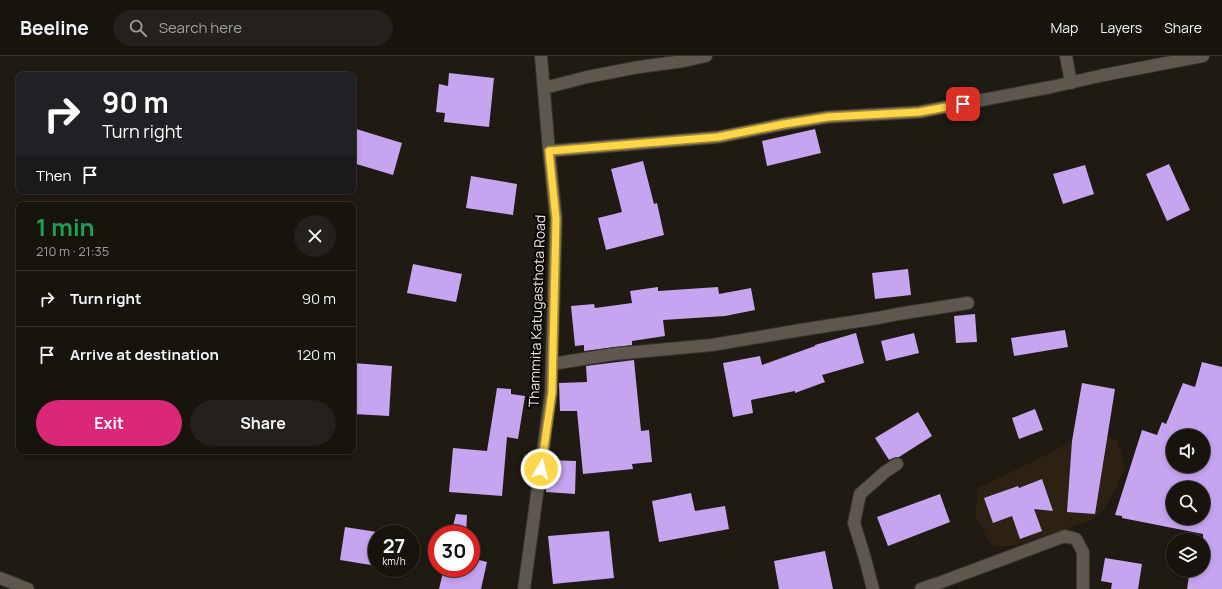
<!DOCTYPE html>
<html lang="en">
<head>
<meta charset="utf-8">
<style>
	:root { --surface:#17140e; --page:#24211c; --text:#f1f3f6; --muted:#9e9e9e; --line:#36332e; --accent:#db2777 }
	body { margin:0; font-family:Manrope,sans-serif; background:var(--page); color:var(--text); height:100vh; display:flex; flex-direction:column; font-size:15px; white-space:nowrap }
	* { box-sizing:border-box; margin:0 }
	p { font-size:13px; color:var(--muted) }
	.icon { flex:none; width:22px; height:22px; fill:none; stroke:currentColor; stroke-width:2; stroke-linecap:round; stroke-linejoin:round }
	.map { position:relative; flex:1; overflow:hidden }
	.drawer { position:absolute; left:16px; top:146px; width:340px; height:252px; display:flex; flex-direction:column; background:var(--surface); border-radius:8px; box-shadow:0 2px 6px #0003,0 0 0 1px var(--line) }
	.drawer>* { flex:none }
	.guide { position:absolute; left:16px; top:16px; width:340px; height:122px; border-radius:8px; box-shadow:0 2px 6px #0003,0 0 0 1px var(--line); background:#202124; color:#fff; overflow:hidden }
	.controls { position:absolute; left:1166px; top:373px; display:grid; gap:8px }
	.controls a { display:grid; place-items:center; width:44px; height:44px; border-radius:50%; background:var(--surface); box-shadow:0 2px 6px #0003,0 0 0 1px var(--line); font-size:20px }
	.speed { position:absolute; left:368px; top:469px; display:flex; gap:8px; font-size:20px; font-weight:700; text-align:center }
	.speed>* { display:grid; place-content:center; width:52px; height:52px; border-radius:50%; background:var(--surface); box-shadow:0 2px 6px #0003,0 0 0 1px var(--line); line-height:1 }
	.speed small { font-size:10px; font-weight:400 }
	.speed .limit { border:6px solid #d22; background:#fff; color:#111 }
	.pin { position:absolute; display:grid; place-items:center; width:34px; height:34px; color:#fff; margin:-17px; border-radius:8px; box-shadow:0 2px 6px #0006 }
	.me { position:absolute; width:44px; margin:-22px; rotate:8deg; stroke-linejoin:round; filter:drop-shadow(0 0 3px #0008) }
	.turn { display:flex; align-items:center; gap:14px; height:84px; padding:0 20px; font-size:18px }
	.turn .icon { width:52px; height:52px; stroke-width:2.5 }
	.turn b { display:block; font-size:28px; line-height:34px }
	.then { display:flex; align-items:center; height:38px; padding:0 20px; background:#0003; gap:8px; font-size:15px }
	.round { display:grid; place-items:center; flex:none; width:42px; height:42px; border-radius:21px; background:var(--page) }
	.head { display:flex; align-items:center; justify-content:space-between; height:68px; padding:0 20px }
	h1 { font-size:24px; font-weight:700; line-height:30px; color:#1e9e55 }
	.action { display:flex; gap:8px; margin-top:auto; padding:8px 20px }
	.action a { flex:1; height:46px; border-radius:24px; background:var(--accent); color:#fff; font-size:16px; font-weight:700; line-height:46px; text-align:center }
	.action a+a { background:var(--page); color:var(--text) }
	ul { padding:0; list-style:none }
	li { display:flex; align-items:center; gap:12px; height:56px; padding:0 20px; border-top:1px solid var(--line) }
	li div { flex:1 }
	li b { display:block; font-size:15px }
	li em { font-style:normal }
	header { display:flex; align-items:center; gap:24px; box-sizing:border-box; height:56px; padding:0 20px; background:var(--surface); border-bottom:1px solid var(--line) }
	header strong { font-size:19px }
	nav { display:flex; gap:22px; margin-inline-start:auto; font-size:14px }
	.search { width:280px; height:36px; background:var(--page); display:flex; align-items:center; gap:10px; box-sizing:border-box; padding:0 14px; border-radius:22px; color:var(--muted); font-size:15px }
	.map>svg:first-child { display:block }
	.built { fill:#2b2214 }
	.building { fill:#c5a4f0; fill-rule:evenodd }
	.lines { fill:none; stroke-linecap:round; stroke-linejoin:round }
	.minor-casing { stroke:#37332f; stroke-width:14 }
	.minor { stroke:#5d574d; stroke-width:12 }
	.route-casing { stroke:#a68a30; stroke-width:10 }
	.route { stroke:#ffd54a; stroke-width:7 }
	.labels { text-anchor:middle; stroke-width:4; stroke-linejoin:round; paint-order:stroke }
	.street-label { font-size:14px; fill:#eeeae5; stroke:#080604 }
</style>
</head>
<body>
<header>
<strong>Beeline</strong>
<div class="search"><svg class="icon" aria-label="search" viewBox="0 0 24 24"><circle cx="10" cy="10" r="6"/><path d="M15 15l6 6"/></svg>Search here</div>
<nav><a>Map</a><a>Layers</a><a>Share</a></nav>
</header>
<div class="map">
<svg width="1222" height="533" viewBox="0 0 1222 533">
	<rect width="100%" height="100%" fill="#1f1a12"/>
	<path class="built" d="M1084,377L1117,384L1125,409L1116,433L1104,453L1091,464L1049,479L1013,490H992L975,461L978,432L1056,394Z"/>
	<path class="building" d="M449,17L494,22L489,71L444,66L445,57L436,56L439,28L448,30Z
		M353,72L402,87L393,119L353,107Z
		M815,73L821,97L767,110L762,85Z
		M643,105L654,148L657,147L664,179L606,194L598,162L622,156L611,113Z
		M1169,108L1190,154L1167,165L1146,118Z
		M1085,109L1094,138L1063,148L1053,118Z
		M471,120L517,128L513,159L466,152Z
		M413,208L462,218L456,246L407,237Z
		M908,213L911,239L875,243L872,217Z
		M658,231V235L718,231L719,238L751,232L755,254L725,260L663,264L665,280L632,285V289L584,295V289L575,290L571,250L594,248L595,252L632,247L630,235Z
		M975,258L977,286L956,287L954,260Z
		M1065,274L1068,291L1014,300L1011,282Z
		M856,277L864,307L822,319L825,326L795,337V335L751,344L753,357L733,361L723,307L760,300L762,309L815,290V289Z
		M914,277L919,297L886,305L881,285Z
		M634,304L641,375L649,374L652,406L632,408L633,413L583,418L577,355H560L559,327L587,326L586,310Z
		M1202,306L1222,311V533H1187L1190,514H1203V478L1122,462V460L1115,459L1142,374L1157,379L1162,366L1166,368L1183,327L1195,331ZM1173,380H1203V410H1173ZM1173,432H1203V462H1173Z
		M353,307L392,310L389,360L353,358Z
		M1082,327L1115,333L1095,458L1067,456L1072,385Z
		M497,332L511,333V338L525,340L518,383L507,381L502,440L449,436L453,392L487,395Z
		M1035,353L1043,374L1019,383L1012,362Z
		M918,356L932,380L899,401L893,402L889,404L875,382Z
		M549,404L576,405L575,438L546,436Z
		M1042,423L1053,455L1034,453L1042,475L1020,483L1012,460L993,467L984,442L1018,430L1019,432Z
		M691,437L695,455L725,450L729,473L659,486L652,445Z
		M940,438L950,466L888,490L877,461Z
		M456,458L467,459L466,478H451Z
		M345,471L377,476V510L340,504Z
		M609,475L614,522L553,528L548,480Z
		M825,495L833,533H779L774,505Z
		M471,502L487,506L481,533H439L444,512H471Z
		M1105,502L1142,508L1138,533H1111L1112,527L1101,525Z"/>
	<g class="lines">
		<defs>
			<path id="minor" d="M1066,0L1071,27
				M544,32L587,21L639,11L684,5L706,0
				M549,95L719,81L784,68L828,61L919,56L1051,31L1104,19L1203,0
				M552,308L614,298L712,289L807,273L878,262L898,258L968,247
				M0,522L28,533
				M524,533L551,336L556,163L549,95L541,0
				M873,533L864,499L854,467L860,438L885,416L897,408
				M921,533L936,528L1065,480L1076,483L1083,496V533"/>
		</defs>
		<use href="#minor" class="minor-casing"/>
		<use href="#minor" class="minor"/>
	</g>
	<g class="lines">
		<defs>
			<path id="route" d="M541,413L552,336L556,163L549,95L718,81L784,68L828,61L919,56L963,48"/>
		</defs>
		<use href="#route" class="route-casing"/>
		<use href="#route" class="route"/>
	</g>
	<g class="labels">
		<g class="street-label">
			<text transform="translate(537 255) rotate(-88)" y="5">Thammita Katugasthota Road</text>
		</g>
	</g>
</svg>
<div class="controls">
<a><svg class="icon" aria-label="sound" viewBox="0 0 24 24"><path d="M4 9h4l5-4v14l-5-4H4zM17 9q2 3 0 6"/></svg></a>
<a><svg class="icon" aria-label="search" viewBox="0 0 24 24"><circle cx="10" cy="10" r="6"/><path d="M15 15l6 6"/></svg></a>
<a><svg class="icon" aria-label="layers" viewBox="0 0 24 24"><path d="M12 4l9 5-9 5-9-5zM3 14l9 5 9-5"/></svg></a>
</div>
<div class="speed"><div>27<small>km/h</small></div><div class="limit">30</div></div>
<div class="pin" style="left:963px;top:48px;background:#d93025"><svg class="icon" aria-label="arrive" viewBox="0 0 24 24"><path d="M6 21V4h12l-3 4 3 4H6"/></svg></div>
<svg class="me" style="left:541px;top:413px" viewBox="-20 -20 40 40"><circle r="17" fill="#ffd54a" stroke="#fff" stroke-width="3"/><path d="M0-11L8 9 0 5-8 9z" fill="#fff"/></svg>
<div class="guide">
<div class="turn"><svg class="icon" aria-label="right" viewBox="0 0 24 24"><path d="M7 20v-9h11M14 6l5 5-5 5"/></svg><div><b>90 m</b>Turn right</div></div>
<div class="then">Then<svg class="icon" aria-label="arrive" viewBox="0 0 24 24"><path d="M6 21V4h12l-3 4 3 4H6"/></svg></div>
</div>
<section class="drawer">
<div class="head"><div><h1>1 min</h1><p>210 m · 21:35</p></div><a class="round"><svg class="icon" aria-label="close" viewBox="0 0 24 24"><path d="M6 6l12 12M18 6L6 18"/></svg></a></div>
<ul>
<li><svg class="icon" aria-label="right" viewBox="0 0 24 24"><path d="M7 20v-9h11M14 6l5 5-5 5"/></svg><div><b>Turn right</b></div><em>90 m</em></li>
<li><svg class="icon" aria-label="arrive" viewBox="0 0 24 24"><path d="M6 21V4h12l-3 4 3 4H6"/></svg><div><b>Arrive at destination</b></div><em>120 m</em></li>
</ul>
<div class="action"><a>Exit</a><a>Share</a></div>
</section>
</div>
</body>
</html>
